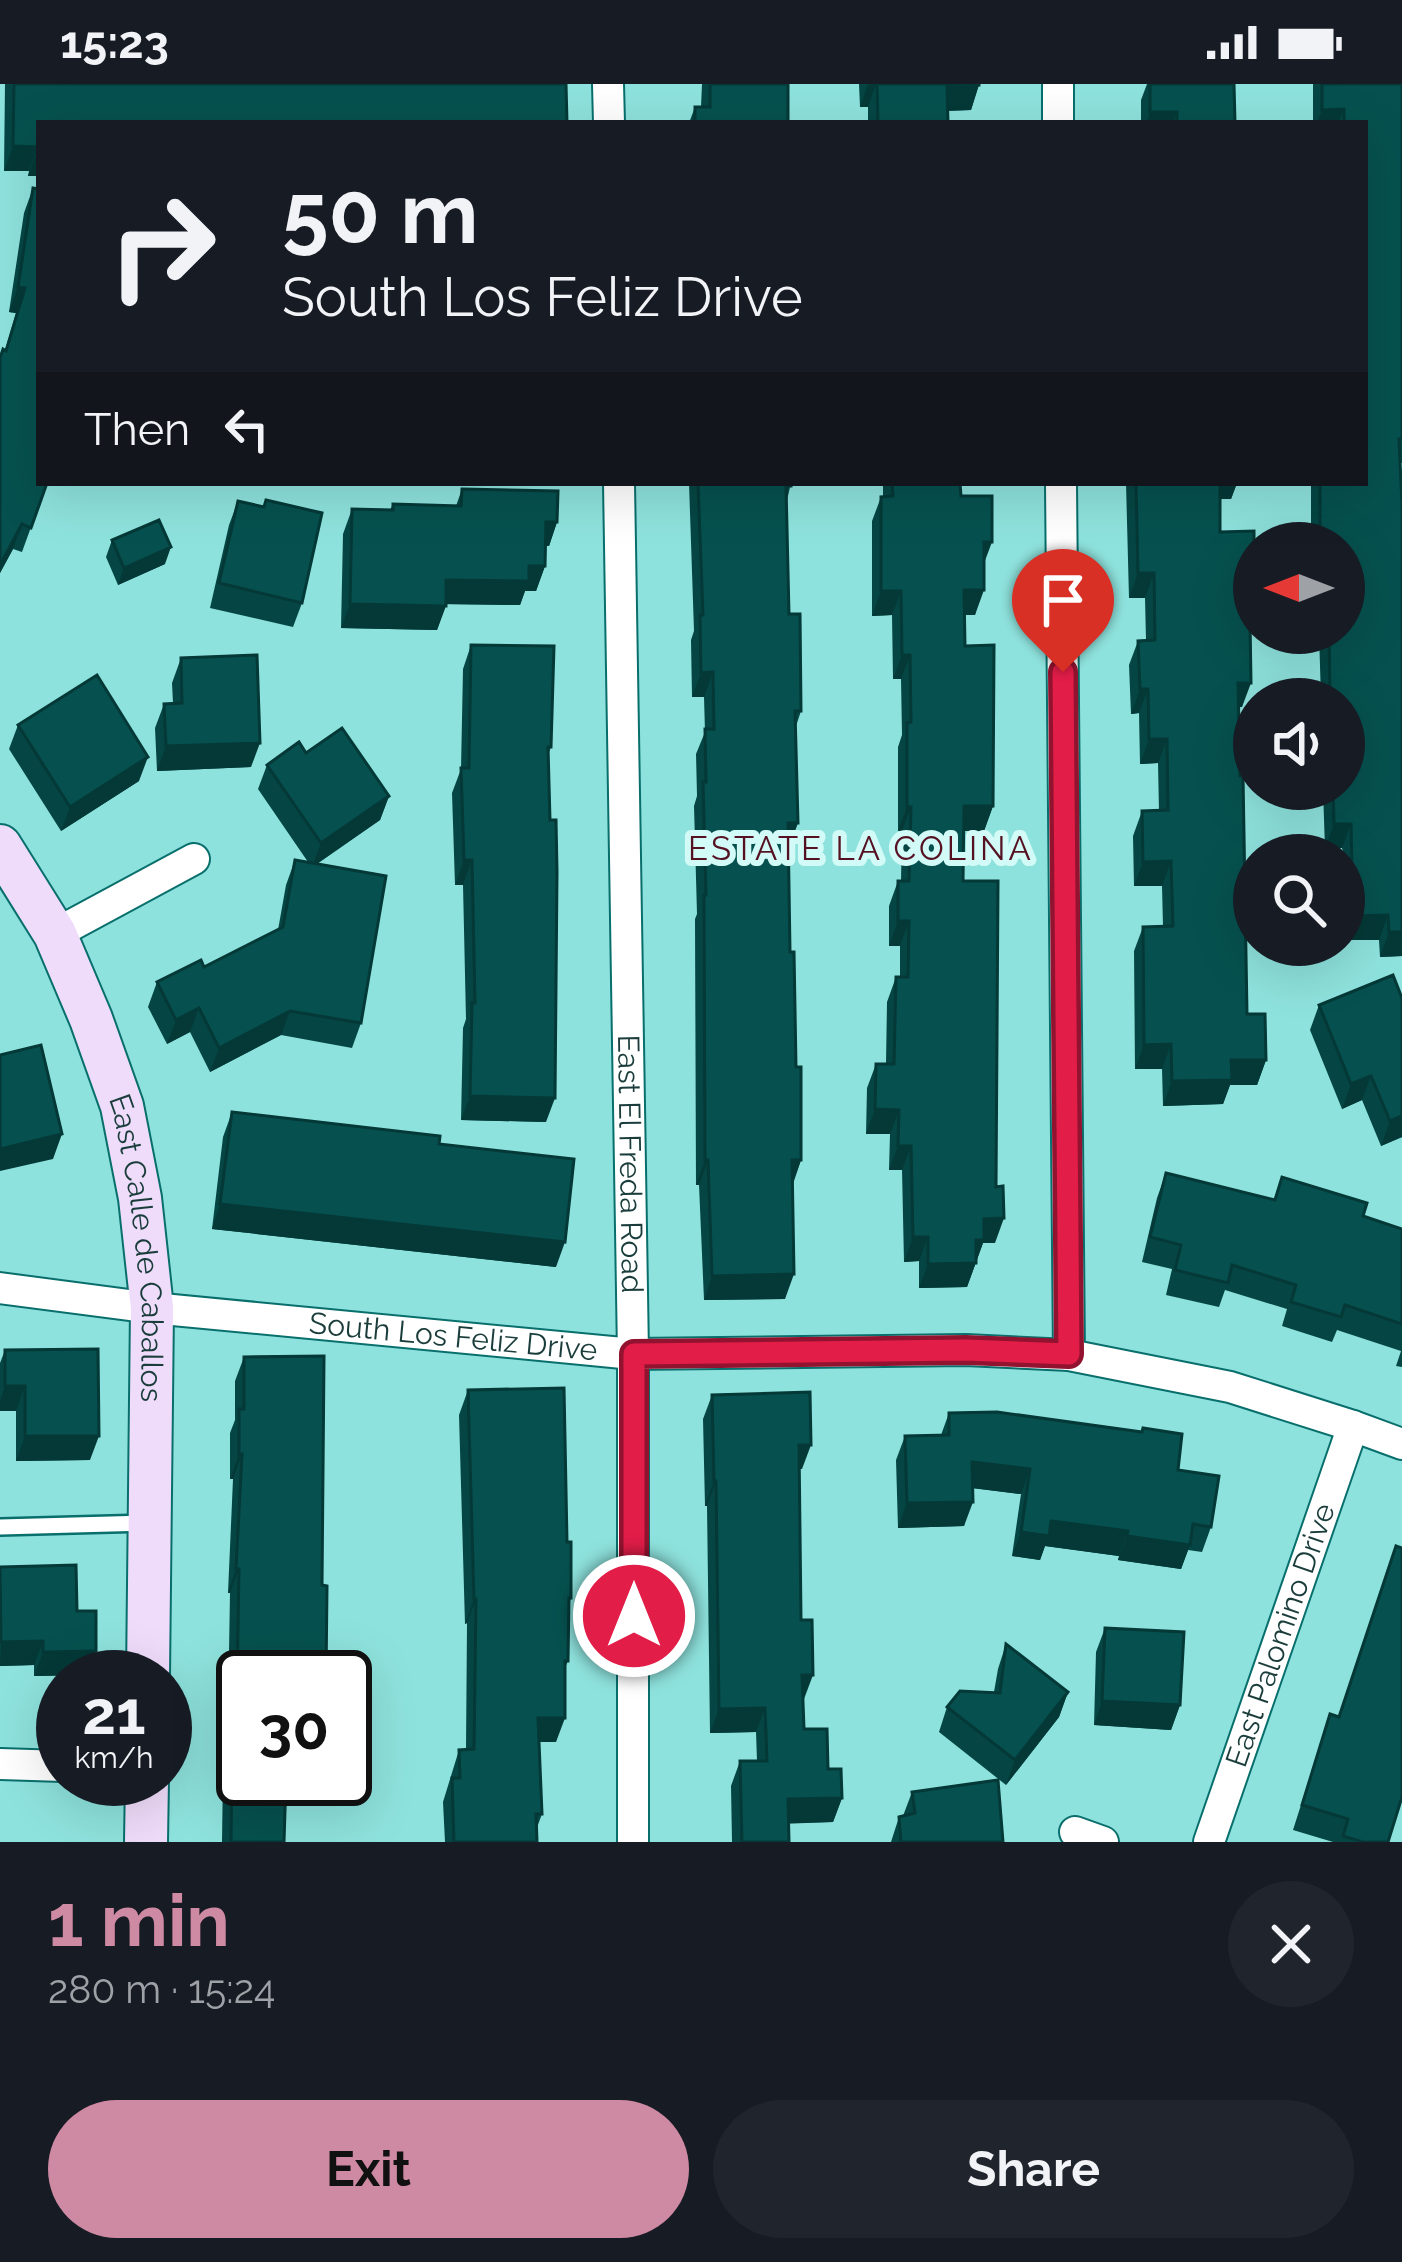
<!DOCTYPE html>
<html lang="en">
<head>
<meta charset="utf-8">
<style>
	:root { --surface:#171b24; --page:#20242c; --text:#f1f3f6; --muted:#9ea1a6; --accent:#ce89a3 }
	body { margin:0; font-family:Raleway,sans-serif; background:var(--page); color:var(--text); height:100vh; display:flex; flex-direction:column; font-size:45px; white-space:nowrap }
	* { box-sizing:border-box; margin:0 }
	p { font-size:39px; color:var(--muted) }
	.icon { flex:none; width:66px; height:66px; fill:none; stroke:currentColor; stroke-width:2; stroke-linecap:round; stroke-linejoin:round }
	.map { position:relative; height:1758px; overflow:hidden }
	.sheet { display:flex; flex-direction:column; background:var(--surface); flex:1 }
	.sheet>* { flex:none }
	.banner { position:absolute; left:36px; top:36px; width:1332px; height:366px; border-radius:0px; box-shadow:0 12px 48px #0002; background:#171b24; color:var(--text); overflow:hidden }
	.needle { width:78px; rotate:270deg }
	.controls { position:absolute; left:1233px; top:438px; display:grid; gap:24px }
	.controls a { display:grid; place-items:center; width:132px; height:132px; border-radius:50%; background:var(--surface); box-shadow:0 12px 48px #0002; font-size:60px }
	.speed { position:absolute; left:36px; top:1566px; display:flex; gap:24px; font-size:60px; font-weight:700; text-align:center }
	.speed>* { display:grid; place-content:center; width:156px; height:156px; border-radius:50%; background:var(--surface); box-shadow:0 12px 48px #0002; line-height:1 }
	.speed small { font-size:30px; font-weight:400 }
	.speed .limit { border:6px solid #111; border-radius:18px; background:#fff; color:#111 }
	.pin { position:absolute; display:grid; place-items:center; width:102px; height:102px; color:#fff; margin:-123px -51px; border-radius:50% 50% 50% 0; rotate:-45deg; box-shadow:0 0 12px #0007 }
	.pin .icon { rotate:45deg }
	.me { position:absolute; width:132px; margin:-66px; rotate:0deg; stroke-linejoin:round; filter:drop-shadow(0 0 9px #0008) }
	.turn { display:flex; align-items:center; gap:42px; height:252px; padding:0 48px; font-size:54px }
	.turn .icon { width:156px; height:156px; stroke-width:2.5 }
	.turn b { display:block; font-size:84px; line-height:102px }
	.then { display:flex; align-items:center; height:114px; padding:0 48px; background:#0003; gap:24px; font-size:45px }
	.round { display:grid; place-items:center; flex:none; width:126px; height:126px; border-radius:63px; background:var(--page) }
	.head { display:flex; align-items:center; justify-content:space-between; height:204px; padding:0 48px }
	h1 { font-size:72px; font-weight:700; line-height:90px; color:var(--accent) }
	.cta { display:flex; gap:24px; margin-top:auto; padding:24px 48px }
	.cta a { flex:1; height:138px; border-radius:72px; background:var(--accent); color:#111; font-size:48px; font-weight:700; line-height:138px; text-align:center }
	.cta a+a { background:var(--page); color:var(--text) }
	.status { display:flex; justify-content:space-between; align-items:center; height:84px; padding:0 60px; background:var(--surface); direction:ltr }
	.status svg { height:33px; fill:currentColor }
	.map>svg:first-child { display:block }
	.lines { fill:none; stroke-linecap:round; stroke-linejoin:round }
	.lane-casing { stroke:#096f6c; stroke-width:20 }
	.street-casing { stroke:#096f6c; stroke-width:34 }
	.secondary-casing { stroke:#096f6c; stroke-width:46 }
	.lane { stroke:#fff; stroke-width:15 }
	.street { stroke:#fff; stroke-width:30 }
	.secondary { stroke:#efdcfb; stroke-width:42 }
	.wall { fill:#054644 }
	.shaded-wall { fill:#043937 }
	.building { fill:#06514f; stroke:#043937; stroke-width:3 }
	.route-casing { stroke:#92132f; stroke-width:30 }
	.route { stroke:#e11d48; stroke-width:21 }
	.labels { text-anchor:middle; stroke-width:12; stroke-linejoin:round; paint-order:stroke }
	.street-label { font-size:30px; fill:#1a3d3b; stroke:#d2faf7 }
	.neighbourhood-label { font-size:33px; letter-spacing:3px; fill:#512; stroke:#d2faf7 }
</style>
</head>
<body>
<div class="status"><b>15:23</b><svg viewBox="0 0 49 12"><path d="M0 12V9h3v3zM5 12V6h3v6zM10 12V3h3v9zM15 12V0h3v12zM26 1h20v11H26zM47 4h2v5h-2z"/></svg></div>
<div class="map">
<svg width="1402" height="1758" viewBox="0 0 1402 1758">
	<rect width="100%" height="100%" fill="#8ee2dd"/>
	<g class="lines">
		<defs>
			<path id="lane" d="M0,1443L148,1439"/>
			<g id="street">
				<path d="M608,0L609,39"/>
				<path d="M1058,0V39"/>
				<path id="s1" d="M619,399L633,1270V1758"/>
				<path d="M1061,399L1069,1271"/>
				<path d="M55,850L194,775"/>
				<path id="s2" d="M0,1204L152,1224L633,1270L966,1266L1069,1271L1230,1303L1353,1342L1402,1360"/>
				<path d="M0,1680L63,1682"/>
				<path d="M1075,1748L1103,1758"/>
				<path id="s3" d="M1209,1758L1353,1342"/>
			</g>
			<g id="secondary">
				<path id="s4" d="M0,762L55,850L91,935L122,1022L140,1114L152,1224L148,1593"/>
				<path d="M146,1758L147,1695"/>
			</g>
		</defs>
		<use href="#lane" class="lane-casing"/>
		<use href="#street" class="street-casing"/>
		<use href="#secondary" class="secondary-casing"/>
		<use href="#lane" class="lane"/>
		<use href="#street" class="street"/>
		<use href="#secondary" class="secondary"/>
	</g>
	<path class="wall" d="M5,0H566L39,92H28L29,87H4Z
		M702,0H788V39H689L695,23H701Z
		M859,0H979L971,26L947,27L948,39H868V23H860Z
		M1147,0H1234L1235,39H1141V16Z
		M1313,0H1402V379H1400L1402,420V872L1380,873L1379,856H1344V771L1342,764L1325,765L1323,705H1344V615H1321L1319,549H1344V459H1311V399H1365V39H1313Z
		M33,104L47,399L22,468L13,465L0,489V272L5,266L16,229L9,228L24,129Z
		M689,399H791L787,416L789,530L801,627L796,642L789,764L790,868L801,1076L793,1100L785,1215L704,1216L699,1101H696L695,835L697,830L694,722L697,712L696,670L705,648L704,613H692L691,556L694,547Z
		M883,399H960L961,412L984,479L975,531H964L965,562L993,722L984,747H964L963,797L995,1159H983L967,1203L919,1204V1177L904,1178L902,1086H889L890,1050H866L867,1004L876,980H886L887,918L896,893H900V862H889V822L898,797H901L902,747H898V663L902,651L901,595H893L892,531L872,532V437L881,413H883Z
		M1126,399H1237L1231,415H1220V448L1254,447V537L1250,548L1242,623H1239L1247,930L1266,976L1257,1001H1230L1223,1020L1163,1022L1162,985H1135L1134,867L1143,843L1163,842L1162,802H1134L1133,752L1142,727H1159L1158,679L1140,680L1139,629L1131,630L1129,581L1138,557L1146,556L1145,514H1129Z
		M462,405L557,438L549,462H546L545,482L536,507H525L520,521L446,520L437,546L341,544L343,450L352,425L390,426L393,420L456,422Z
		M238,417L302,519L293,543L210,524L229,441Z
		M112,456L165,480L118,501L106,473Z
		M471,561L551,663L548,671L546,1038L461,1036L463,944L466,935L463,801H455L452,709L461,685L463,585Z
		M181,574L251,683L157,687L155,644L164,620L173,619L172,599Z
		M18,641L139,697L61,747L9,665Z
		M306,669L389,712L380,736L317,780L361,939L352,964L281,951L210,988L190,948L167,960L148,923L157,898L204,883L278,846L286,801L295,776L308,778L258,705L267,681Z
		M1393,891L1402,1053L1381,1062L1362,1016L1342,1025L1310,946L1319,921Z
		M232,1028L439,1060L556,1183L212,1145L223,1053Z
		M1166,1089L1274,1115L1282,1093L1363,1132L1402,1145V1283L1396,1282L1401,1267L1337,1246L1332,1258L1282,1242L1287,1225L1225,1206L1219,1223L1166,1211L1172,1185L1142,1178L1157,1114Z
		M5,1266L90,1376L16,1377V1327H0V1279Z
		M244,1273L243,1593L228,1627L230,1509H228L233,1395H230V1349L235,1336V1297Z
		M468,1306L567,1458L571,1514L569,1520L568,1577L565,1584L556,1658H539L542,1730L536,1746L537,1758H445L443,1718L459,1666L466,1665L467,1539L465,1540L459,1331Z
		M712,1311L802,1385H799L804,1645L842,1714L833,1738L789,1739V1758H732L731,1702L740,1677H757L756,1648L710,1649L707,1422H705L703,1335Z
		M949,1329L1178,1386L1211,1443L1202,1468L1188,1466L1181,1485L1118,1476L1119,1472L1045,1462L1040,1476L1012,1472L1021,1410L973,1404L964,1442L898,1444L896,1376L905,1352L941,1351Z
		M0,1483L96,1567L87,1591L34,1592V1581L0,1582Z
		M1105,1544L1180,1621L1171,1646L1094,1641L1096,1568Z
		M1006,1560L1068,1608L1059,1633L1006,1701L939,1648L947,1623L994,1608L998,1585Z
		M1330,1630L1388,1758H1333L1293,1746Z
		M232,1665L325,1721L285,1720L284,1758H222L223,1689Z
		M912,1708L1003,1758H891L899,1733L903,1732Z"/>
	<path class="shaded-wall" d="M868,0H876L868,23H860Z
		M979,1L971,26L938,27L947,3Z
		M1344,25L1338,39H1317L1322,26Z
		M1150,28H1177L1173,39H1147Z
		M13,62L38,63L29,87H4Z
		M37,68H39V92H28Z
		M18,203L25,204L16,229L9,228Z
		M1216,399H1237L1231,415H1210Z
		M546,438H557L549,462H537Z
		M22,440L13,465L0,489V481Z
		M984,458H992L983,482Z
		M171,463L165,480L118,501L124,484Z
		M529,482H545L536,507H525L520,521L437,520L446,496Z
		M1138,489H1154L1145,514H1129Z
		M964,506H984L975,531H955Z
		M881,507H901L892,531L872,532Z
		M350,520L446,522L437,546L341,544Z
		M902,571H910L901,595H893Z
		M713,588L704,613H692L701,589Z
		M1238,599H1251L1242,623L1229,624Z
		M1140,605H1148L1139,629L1131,630Z
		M1149,655H1167L1158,679L1140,680Z
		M260,659L251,683L157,687L166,662Z
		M148,673L139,697L61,747L70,723Z
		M389,712L380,736L312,783L321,759Z
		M964,722H993L984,747H955Z
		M907,723H911L902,747H898Z
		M788,739H798L789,764Z
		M1334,740H1351L1342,764L1325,765Z
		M464,776H472L463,801H455Z
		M1171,777L1162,802H1134L1143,778Z
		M1388,831L1379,856H1344L1353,832Z
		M898,837H909L900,862H889Z
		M1389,848H1402V872L1380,873Z
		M199,924L190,948L167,960L176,936Z
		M290,927L281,951L210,988L219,964Z
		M1171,960L1162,985H1135L1144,961Z
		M1231,976H1266L1257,1001H1230L1223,1020L1163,1022L1172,997Z
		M1371,992L1362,1016L1342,1025L1351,1000Z
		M470,1012L555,1014L546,1038L461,1036Z
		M875,1025L899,1026L890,1050H866Z
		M1402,1032V1053L1381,1062L1390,1037Z
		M62,1050L53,1075L0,1087V1065Z
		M898,1062H911L902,1086H889Z
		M705,1076H708L699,1101H696Z
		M792,1076H801L792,1101Z
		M220,1120L565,1158L556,1183L212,1145Z
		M1004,1134L995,1159H983L967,1203L919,1204L928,1180L984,1135Z
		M913,1153H928L919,1177L904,1178Z
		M794,1190L785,1215L704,1216L712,1192Z
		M5,1302H25L16,1327H0V1317Z
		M25,1352H99L90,1376L16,1377Z
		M799,1361H811L802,1385H790Z
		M242,1370L233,1395H230L239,1371Z
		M972,1378L1030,1385L1021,1410L963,1403Z
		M714,1397H716L707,1422H705Z
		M973,1418L964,1442L898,1444L907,1419Z
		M1051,1437L1128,1447L1119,1472L1045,1462L1040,1476L1012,1472L1021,1448Z
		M1127,1452L1190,1461L1181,1485L1118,1476Z
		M236,1485H239L230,1509H228Z
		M474,1515H476L467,1539L465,1540Z
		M43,1557L34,1581L0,1582L1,1558Z
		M96,1567L87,1591L34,1592L43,1568Z
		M802,1591H813L804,1615H793Z
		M237,1603H243V1628L228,1627Z
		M1068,1608L1059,1633L1006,1701L1015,1676Z
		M1102,1617L1180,1621L1171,1646L1094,1641Z
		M765,1624L756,1648L710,1649L719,1625Z
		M538,1634H565L556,1658H529Z
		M286,1695L334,1696L325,1721L277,1720Z
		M842,1714L833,1738L779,1740L788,1715Z"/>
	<path class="building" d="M14,0H566L567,39H39V68H37L38,63L13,62Z
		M710,0H788V39H695V23H710Z
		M877,0H979V1L947,3L948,39H878Z
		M1150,0H1234L1235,39H1177V28H1150Z
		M1322,0H1402V355H1399L1402,420V848H1389L1388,831L1353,832L1351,740H1334L1333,705H1344V615H1330L1329,549H1344V459H1320V399H1365V39H1344V25L1322,26Z
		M33,104L39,105V399H47L31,444L22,440L0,481V274L3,265L6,267L25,204L18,203Z
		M698,399H791V402H786L789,530H800L801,627H795L798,739H788L790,868H794L796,983H801V1076H792L794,1190L712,1192L708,1076H705L704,811H706L703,698H706L705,645H714L713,588L701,589L700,531H703Z
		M892,399H960L961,412H992V458H984V506H964L965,562L994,561L993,722H964L963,797H998L996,1103L1003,1102L1004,1134L984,1135V1156H976V1179L928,1180V1153H913L911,1062H898L899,1026L875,1025L876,980H894L896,893H908L909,837H898V797H909L911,723H907V639L911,638L910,571H902L901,507H881V413L893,412Z
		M1136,399H1220V448L1254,447V535H1250L1251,599H1238L1240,692H1243L1247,930H1265L1266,976H1231L1232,996L1172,997L1171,960L1144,961L1143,843L1173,842L1171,777L1143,778L1142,727L1168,726L1167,655H1149L1148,605H1140L1138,557L1155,556L1154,489H1138Z
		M462,405L558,407L557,438H546L545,482H529V497L446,496V522L350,520L352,425L393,426V420L461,422Z
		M266,416L322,429L302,519L219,499L238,417L264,423Z
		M159,436L171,463L124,484L112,456Z
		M471,561L554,562L551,663H548L550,736H556L557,788L555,1014L470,1012L472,919H475L472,776H464L461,684H469Z
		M257,571L260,659L166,662L164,620L182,619L181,574Z
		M97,591L148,673L70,723L18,641Z
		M342,644L389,712L321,759L267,681L299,658L306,669Z
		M295,776L386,792L361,939L290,927L219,964L199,924L176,936L157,898L201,876L204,883L283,843Z
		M1393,891L1402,914V1032L1390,1037L1371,992L1351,1000L1319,921Z
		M41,961L62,1050L0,1065V971Z
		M232,1028L440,1052L439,1060L574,1075L565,1158L220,1120Z
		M1166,1089L1275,1116L1282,1093L1367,1119L1363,1132L1402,1145V1240L1345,1221L1341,1233L1291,1218L1296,1201L1232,1181L1228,1199L1175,1186L1181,1161L1150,1153Z
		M98,1265L99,1352H25V1302H5V1266Z
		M324,1272L322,1501L327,1502L326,1593H243V1603H237L239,1485H236L242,1370L239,1371V1325H244V1273Z
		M564,1304L567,1458H571V1514H569L568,1577H565V1634H538L542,1730H536L537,1758H454L452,1694H460L459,1666L474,1665L476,1515H474L468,1306Z
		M810,1308L811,1361H799L801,1536H812L813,1591H802L804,1645H827L828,1685H841L842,1714L788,1715L789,1758H742L740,1677H767L765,1624L719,1625L716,1397H714L712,1311Z
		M997,1328L1142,1348L1143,1344L1182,1350L1178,1386L1219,1392L1211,1443L1193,1440L1190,1461L1127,1452L1128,1447L1051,1437L1049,1452L1021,1448L1030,1385L972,1378L973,1418L907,1419L905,1352L949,1351V1329Z
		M1396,1462L1402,1464V1713L1388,1758H1363L1343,1752L1348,1735L1302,1721L1330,1630L1339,1633Z
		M76,1481L77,1527H96V1567L43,1568V1557L1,1558L0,1483Z
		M1105,1544L1184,1548L1180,1621L1102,1617Z
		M1006,1560L1068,1608L1015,1676L947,1623L960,1607L1000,1609Z
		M232,1665H243V1695H334H286L284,1758H231Z
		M998,1696L1003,1758H901L899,1733L915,1729L912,1708Z"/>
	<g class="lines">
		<defs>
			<path id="route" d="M634,1532V1270L966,1266L1069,1270L1063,588"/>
		</defs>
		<use href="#route" class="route-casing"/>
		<use href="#route" class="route"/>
	</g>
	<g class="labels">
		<g class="street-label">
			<text dy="10" stroke="none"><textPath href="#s1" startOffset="681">East El Freda Road</textPath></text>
			<text dy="10" stroke="none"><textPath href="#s4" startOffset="432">East Calle de Caballos</textPath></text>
			<text dy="10" stroke="none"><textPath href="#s2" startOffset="456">South Los Feliz Drive</textPath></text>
			<text dy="10" stroke="none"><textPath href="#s3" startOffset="219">East Palomino Drive</textPath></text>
		</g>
		<g class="neighbourhood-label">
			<text x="861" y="776">ESTATE LA COLINA</text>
		</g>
	</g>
</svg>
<div class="controls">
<a><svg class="needle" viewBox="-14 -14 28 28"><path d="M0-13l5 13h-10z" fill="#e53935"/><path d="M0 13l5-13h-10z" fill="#9ea1a6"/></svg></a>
<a><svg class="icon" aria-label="sound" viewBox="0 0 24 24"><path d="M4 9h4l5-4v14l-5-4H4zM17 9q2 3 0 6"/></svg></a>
<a><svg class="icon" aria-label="search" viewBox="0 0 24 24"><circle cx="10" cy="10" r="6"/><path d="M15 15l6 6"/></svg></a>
</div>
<div class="speed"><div>21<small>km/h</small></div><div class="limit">30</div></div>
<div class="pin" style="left:1063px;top:588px;background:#d93025"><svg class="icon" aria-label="arrive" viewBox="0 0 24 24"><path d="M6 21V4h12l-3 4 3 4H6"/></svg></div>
<svg class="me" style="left:634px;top:1532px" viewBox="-20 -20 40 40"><circle r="17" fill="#e11d48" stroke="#fff" stroke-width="3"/><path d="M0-11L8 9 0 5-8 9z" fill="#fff"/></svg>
<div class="banner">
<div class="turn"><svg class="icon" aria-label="right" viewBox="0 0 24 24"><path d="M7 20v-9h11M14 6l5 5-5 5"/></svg><div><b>50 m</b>South Los Feliz Drive</div></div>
<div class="then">Then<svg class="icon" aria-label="left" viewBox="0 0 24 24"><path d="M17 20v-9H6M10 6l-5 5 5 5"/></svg></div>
</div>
</div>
<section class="sheet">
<div class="head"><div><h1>1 min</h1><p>280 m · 15:24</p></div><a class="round"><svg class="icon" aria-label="close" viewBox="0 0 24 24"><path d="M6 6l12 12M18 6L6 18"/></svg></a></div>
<div class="cta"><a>Exit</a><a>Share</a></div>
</section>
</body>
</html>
